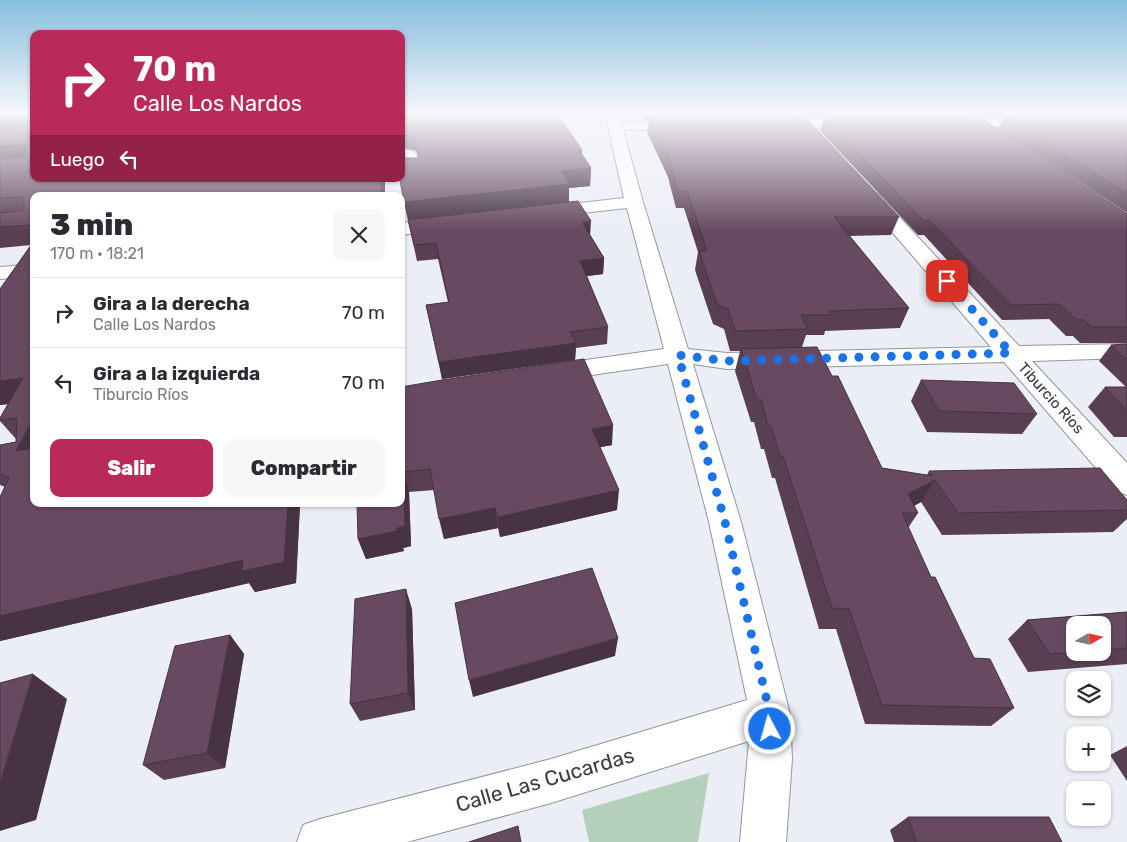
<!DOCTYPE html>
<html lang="es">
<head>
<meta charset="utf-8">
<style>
	:root { --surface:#fff; --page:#f7f7f7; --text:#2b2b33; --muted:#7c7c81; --line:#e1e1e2; --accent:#b92a59 }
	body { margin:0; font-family:Rubik,sans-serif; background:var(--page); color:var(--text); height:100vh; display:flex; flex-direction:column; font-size:19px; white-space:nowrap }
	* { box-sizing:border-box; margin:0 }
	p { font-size:16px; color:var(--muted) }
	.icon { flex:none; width:28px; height:28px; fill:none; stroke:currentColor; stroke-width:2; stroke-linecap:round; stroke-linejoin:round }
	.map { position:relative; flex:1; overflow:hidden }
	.panel { position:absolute; left:30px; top:192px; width:375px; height:315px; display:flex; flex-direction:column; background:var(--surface); border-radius:10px; box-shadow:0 1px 4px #0004 }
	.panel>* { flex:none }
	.banner { position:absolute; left:30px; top:30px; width:375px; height:152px; border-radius:10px; box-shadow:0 1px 4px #0004; background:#b92a59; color:#fff; overflow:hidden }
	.needle { width:32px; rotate:81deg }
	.controls { position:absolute; left:1066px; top:616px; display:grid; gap:10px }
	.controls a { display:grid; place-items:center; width:45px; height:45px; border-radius:10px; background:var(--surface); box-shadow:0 1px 4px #0004; font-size:25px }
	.pin { position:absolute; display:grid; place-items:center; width:42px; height:42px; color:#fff; margin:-21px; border-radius:10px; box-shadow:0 2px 8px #0006 }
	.me { position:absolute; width:55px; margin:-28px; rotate:354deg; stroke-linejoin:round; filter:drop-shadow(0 0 4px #0008) }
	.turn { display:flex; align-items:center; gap:18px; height:105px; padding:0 20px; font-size:22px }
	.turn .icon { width:65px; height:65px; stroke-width:2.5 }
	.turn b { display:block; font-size:35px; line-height:42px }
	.then { display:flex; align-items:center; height:48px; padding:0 20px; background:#0003; gap:10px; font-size:19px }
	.round { display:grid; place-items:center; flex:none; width:52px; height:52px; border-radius:10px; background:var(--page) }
	.headline { display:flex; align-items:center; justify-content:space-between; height:85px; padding:0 20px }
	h1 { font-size:30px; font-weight:800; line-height:38px }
	.primary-button { display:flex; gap:10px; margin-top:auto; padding:10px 20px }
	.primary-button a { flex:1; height:58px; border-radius:10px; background:var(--accent); color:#fff; font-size:20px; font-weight:800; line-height:58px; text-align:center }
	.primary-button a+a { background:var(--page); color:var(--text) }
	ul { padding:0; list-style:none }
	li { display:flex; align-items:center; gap:15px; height:70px; padding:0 20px; border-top:1px solid var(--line) }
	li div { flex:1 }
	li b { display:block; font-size:19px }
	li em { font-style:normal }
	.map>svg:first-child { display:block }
	.green { fill:#b5d0ba }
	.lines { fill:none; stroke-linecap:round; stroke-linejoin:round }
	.minor-casing { stroke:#94959c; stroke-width:2 }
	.minor { fill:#fff; fill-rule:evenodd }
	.wall { fill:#593f53; fill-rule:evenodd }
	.shaded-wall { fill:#483344 }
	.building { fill:#674961; stroke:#483344 }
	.route { stroke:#1a73e8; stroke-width:9; stroke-dasharray:0 16.2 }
	.labels { text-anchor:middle; stroke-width:5; stroke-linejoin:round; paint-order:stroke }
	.far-street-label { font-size:15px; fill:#3c3c40; stroke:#fafbfe }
	.near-street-label { font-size:21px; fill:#3c3c40; stroke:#fafbfe }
</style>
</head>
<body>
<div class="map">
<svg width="1127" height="842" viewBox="0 0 1127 842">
	<rect width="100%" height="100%" fill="#eceef6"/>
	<path class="green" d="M709,773L698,842H589L582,810Z"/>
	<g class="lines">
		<defs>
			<path id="minor" d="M605,113H619L621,122L686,121L693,125L686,129L623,130L643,202L688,349L727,353L991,347L862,197L865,193L871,192L877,193L1019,346L1127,344V358L1032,361L1127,463V495L1116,491L1004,362L727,369L693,364L741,522L790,714L792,759L786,842H740L749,741L551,803L407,842H297L303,825L320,819L551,759L747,700L709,522L668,364L550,381L541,379L537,373L541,367L550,365L664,349L627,208L546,217L540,216L537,212L540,208L546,207L624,198Z
				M951,119H1038L1045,123L1038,127L946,126L944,123L946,120Z
				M774,120H858L865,124L858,128L769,127L767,124Z
				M401,148C419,152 418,154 420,171L418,174H406L401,157Z
				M446,218L453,220L455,224L453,228L401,235V223Z
				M34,264V276L0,279V267Z"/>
		</defs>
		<use href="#minor" class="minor-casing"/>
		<use href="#minor" class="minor"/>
	</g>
	<path class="wall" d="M0,113H34V179H385L34,196V504H300L296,583L255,592L249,583L0,641V497L5,487L0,485V445L16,442V439L0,421V418L8,404L0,405V289L31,245L0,248Z
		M401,113L582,150V155L591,168L590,186L569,188V202L604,258L603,274L587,276L608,327L607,344L576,348L575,360L442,379L426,305L448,302L438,259L417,261L408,220L460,214L408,220L399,179H401L402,158H417L418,155L416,151L401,147Z
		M640,113H791L790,116L899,217L891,235L849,236L909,308L900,328L825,331L824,335H806L802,347L832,376L882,468L927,475L929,471L1127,500V519L1113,532L942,535L921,502L914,506L918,513L908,528L931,577L974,658L1014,708L991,726L865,724L836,629H819L775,478H772L764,449H761L754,422H751L735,371L740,351H730L724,329L713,324L695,270L698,252L684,208H676L668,177L647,132L649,120H643Z
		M804,113H1127V213L998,129L1004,117H979L1127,214V343H1080L1073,336H1066L1049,319L1002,320L924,235H918L820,131L824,119L934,118H809Z
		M1127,344V437H1114L1088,407L1105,387H1126L1099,361L1111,345Z
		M921,380L1037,414L1022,434L927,432L911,401Z
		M401,387L612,445L600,447L617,510L500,537L498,528L444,539L434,490L409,492L411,546L403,548L404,551L366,559L358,539Z
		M412,609L415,710L360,721L350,704Z
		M1127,612V664L1028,672L1008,639L1027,620ZM1075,625H1102V652H1075Z
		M230,635L244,654L225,768L164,780L143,765Z
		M1127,746V781L1110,755Z
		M908,817L1062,842H894L890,830Z"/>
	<path class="shaded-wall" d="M25,116L34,132L0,136V119Z
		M24,144L34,161L0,165V146Z
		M591,168L590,186L569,188V202L408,220L404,202L561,171Z
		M300,179H337L339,187L310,190Z
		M381,179H385V196H381Z
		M591,221L590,236L582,222Z
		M604,258L603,274L580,277V261Z
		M576,343L575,360L442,379L439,362Z
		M23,378L34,401L0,405V381Z
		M34,417V471L16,451Z
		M613,425L612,445L591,449L592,429Z
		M404,472L409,492L411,546L403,548L404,551L366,559L358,539L397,528Z
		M935,480L921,502L895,516L908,494Z
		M619,490L617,510L500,537L498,517Z
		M288,504H300L296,583L255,592L249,583L0,641V616Z
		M495,508L498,528L444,539L439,519Z
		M406,589L412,609L415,710L408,693Z
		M230,635L244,654L225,768L207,753Z
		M618,638L615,656L473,697L469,680Z
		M33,674L67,699L36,820L0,831V783Z"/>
	<path class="building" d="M0,113H34V179H300L302,180L381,179V196H34V225L0,227V213L22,211L24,209V198L22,197L0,198V159L24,157L26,156V146L24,144L0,146V130L25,127L27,126V118L25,116L0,119Z
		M401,113H557L582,150H579L591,168L561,171L569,184L404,202L400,179H401V156L402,158H417L419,154L417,140L413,135L401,131Z
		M649,116H804L899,217H834L909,308L829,311L831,315H801L808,329L735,331L728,309L717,304L699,251H707L687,191H678L670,160Z
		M1127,116V193L1004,117Z
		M979,117L1127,214V327H1092L1084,320H1077L1059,304L1011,305L930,221H924L824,119Z
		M578,201L591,221L582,222L604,258L580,261L608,327L570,332L576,343L439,362L426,305L449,302L436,243L414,245L408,220Z
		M34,241V417L16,451L34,448V504H288L284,562L242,571L243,560L0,616V497L9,478L0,473V445L16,442L17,418L0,420V418L23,378L0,381V289Z
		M1127,344V360L1111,345Z
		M817,347L832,376H838L882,468L933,476L929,471L1100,468L1127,500V510L958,513L935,480L908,494L918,513H902L931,577H935L974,658L990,659L1014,708L882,705L849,609L832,608L783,456H780L771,426H768L761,400H757L741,349Z
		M584,359L613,425L592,429L619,490L498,517L495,508L439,519L430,469L404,472L405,526L397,528V531L358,539L357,504H401V387L442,380Z
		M921,380L1014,383L1037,414L939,411Z
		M1105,387H1127V411Z
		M592,568L618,638L469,680L455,603Z
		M406,589L408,693L350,704L355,599Z
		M1127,612V648L1102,650V625H1075V652L1050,654L1027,620Z
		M230,635L207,753L143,765L175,646Z
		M33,674L0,783V683Z
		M908,817H1049L1062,842H916Z
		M518,826L521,842H469Z"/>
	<linearGradient id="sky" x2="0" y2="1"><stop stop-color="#87bdde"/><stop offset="0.49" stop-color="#f6f7fb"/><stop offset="1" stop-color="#f6f7fb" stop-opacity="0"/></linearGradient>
	<rect width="1127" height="231" fill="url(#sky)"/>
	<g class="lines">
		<path class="route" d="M770,729V714L725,522L678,355L727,361L1011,353L947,281"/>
	</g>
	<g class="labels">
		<g class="far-street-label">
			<text transform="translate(1051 398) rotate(48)" y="5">Tiburcio Ríos</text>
		</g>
		<g class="near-street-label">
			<text transform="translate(545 780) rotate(-16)" y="7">Calle Las Cucardas</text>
		</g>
	</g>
</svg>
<div class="controls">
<a><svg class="needle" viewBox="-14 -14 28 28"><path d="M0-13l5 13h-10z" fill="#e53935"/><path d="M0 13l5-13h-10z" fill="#7c7c81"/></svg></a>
<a><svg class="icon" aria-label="layers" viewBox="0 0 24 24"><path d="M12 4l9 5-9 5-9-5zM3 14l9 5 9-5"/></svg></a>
<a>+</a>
<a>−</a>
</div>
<div class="pin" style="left:947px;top:281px;background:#d93025"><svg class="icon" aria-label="arrive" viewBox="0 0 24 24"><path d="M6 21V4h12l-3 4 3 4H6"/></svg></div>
<svg class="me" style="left:770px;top:729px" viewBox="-20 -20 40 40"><circle r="17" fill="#1a73e8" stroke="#fff" stroke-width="3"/><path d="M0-11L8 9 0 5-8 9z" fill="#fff"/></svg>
<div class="banner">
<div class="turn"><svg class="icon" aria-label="right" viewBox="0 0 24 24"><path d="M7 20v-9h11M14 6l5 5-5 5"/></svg><div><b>70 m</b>Calle Los Nardos</div></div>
<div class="then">Luego<svg class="icon" aria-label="left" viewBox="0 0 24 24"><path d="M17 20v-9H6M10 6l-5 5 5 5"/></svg></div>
</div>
<section class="panel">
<div class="headline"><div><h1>3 min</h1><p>170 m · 18:21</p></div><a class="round"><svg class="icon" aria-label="close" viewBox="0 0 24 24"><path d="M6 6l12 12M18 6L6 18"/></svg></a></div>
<ul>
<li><svg class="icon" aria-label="right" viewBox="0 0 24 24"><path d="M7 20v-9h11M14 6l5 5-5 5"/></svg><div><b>Gira a la derecha</b><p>Calle Los Nardos</p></div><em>70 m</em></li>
<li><svg class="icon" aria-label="left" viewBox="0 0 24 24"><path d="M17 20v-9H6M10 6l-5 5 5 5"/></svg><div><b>Gira a la izquierda</b><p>Tiburcio Ríos</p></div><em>70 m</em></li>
</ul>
<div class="primary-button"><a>Salir</a><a>Compartir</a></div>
</section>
</div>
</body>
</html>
